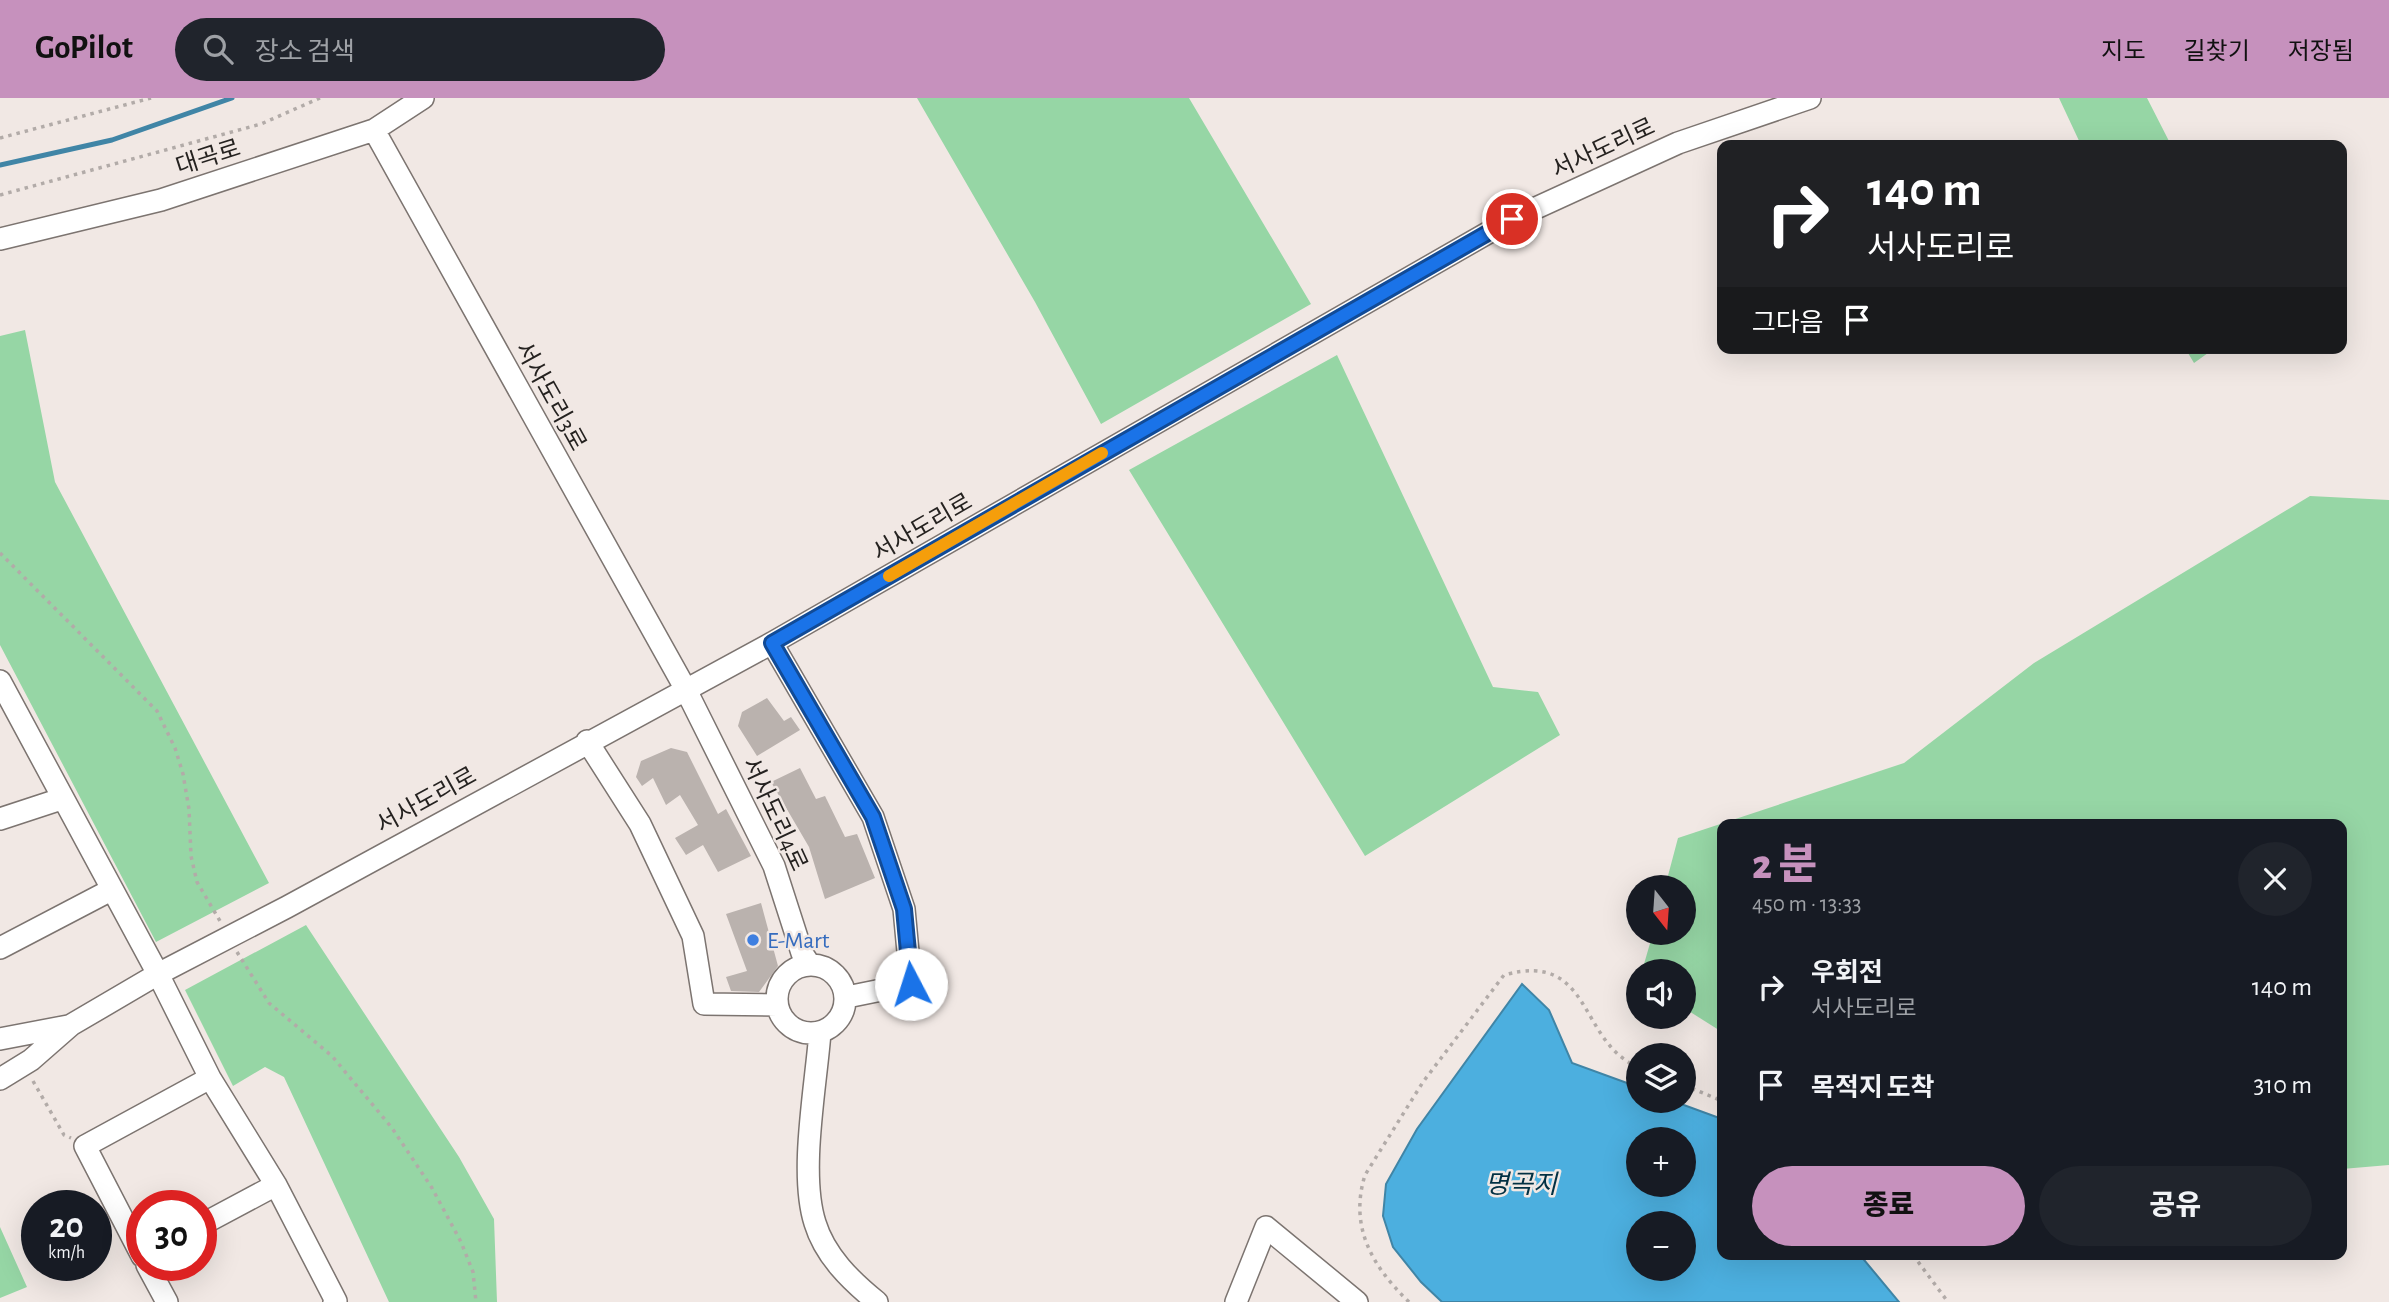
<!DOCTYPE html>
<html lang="ko">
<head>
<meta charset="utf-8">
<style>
	:root { --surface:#171b24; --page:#20242c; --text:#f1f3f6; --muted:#9ea1a6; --accent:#c691bd }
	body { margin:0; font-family:"Alegreya Sans","Noto Sans KR",sans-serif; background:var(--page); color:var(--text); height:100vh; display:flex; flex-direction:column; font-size:26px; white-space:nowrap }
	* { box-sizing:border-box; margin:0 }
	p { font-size:23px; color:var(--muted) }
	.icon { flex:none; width:38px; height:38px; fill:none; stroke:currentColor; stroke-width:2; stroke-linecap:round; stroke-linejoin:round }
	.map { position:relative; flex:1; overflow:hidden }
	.side { position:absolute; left:1717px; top:721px; width:630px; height:441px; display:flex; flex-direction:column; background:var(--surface); border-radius:14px; box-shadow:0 7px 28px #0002 }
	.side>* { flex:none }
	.top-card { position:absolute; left:1717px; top:42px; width:630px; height:214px; border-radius:14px; box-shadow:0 7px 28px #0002; background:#202124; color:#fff; overflow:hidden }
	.needle { width:46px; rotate:163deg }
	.fabs { position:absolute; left:1626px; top:777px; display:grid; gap:14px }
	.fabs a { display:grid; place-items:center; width:70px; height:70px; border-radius:50%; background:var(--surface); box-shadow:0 7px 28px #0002; font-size:35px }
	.speed { position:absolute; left:21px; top:1092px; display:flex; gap:14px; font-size:35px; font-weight:700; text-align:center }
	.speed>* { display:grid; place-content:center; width:91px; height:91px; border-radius:50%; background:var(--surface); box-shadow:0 7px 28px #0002; line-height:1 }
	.speed small { font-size:18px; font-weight:400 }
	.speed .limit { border:10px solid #d22; background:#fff; color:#111 }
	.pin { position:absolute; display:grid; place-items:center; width:60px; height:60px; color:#fff; margin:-30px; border:4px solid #fff; border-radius:50%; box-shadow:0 2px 7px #0007 }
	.me { position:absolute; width:77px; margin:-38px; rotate:355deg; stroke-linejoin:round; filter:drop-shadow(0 0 5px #0008) }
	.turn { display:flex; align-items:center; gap:24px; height:147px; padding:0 35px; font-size:32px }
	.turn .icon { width:91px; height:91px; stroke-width:2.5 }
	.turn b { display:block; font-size:49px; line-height:60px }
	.then { display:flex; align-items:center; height:66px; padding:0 35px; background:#0003; gap:14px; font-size:26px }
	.round { display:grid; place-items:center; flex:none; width:74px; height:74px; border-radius:37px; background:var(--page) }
	.summary { display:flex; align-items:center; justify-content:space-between; height:119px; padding:0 35px }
	h1 { font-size:42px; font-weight:800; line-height:52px; color:var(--accent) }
	.button { display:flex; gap:14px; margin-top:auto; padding:14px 35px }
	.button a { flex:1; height:80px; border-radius:42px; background:var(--accent); color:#111; font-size:28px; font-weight:800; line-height:80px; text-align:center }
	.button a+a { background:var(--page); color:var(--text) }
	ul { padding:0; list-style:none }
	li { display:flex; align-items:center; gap:21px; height:98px; padding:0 35px }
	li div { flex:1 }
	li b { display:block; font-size:26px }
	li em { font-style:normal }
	header { display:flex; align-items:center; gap:42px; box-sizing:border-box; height:98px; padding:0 35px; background:var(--accent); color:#111 }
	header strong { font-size:33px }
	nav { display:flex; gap:38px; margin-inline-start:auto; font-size:24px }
	.search { width:490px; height:63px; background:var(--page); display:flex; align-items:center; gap:18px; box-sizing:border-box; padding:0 24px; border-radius:38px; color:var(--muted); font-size:26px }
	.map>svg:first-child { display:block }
	.green { fill:#96d6a5 }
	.water { fill:#4cafdf; stroke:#4085a6; stroke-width:2; fill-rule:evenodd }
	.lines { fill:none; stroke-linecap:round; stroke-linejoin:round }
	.stream { stroke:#4085a6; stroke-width:5 }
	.building { fill:#bab2ae }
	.minor-casing { stroke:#7c7470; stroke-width:24 }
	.path { stroke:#b2aba8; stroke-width:3.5; stroke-dasharray:3.5 5; stroke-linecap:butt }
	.minor { stroke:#fff; stroke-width:21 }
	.route-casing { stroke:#114b97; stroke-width:18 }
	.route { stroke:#1a73e8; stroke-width:12 }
	.slow { stroke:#f59e0b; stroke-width:12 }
	.shop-dot { fill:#3f7fe0; stroke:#f1e8e4; stroke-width:2.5 }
	.labels { text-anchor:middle; stroke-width:5; stroke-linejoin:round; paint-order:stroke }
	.street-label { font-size:24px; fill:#252220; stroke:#f1e8e4 }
	.shop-label { font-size:24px; fill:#366cbe; stroke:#f1e8e4; text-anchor:start }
	.water-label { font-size:26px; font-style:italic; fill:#023043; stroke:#f1e8e4 }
</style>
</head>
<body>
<header>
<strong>GoPilot</strong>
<div class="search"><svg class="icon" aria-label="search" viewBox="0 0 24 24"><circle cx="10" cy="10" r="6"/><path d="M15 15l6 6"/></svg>장소 검색</div>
<nav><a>지도</a><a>길찾기</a><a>저장됨</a></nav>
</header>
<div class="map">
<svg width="2389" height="1204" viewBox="0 0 2389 1204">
	<rect width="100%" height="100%" fill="#f1e8e4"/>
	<path class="green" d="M917,0H1189L1311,206L1101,326L1035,204Z
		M2059,0H2147L2171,47H2081Z
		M25,232L55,384L269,785L156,844L0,547V238Z
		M2185,250H2215L2194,265Z
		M1337,257L1493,589L1538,594L1560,637L1365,758L1129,372Z
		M2310,398L2389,402V1067L2342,1071V726H1722V934L1684,910V873H1642L1653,835H1684V789H1665L1678,740L1904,665L2034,565Z
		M306,827L459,1059L494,1121L497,1204H389L284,979L265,969L233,988L185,892Z
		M0,1129L27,1189L0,1200Z"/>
	<path class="water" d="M1522,886L1549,912L1572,965L1638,989V1003H1673L1722,1021V1157H1860L1899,1204H1442L1421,1184L1393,1149L1383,1118L1386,1086L1417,1031ZM1638,1041H1684V1087H1638ZM1684,1125V1171H1638V1125Z"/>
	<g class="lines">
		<path class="stream" d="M0,67L112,42L232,0"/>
	</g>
	<path class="building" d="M767,600L784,623L791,619L800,632L757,658L738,628L742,614Z
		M671,650L687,654L718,716L726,711L751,758L718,774L703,747L686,757L675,740L698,727L680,697L666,707L653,680L642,688L636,679L641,663Z
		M800,670L816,701L825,698L845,739L857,736L875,780L825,801L809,749L771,684Z
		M761,805L778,868L759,894L731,893L726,879L747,873L726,816Z"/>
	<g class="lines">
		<defs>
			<path id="minor" d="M374,32L685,590L774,768L802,855L810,867
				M0,141L161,102L374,32L423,0
				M772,545L873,719L904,811L911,886L847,899
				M0,583L158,876L210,980L276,1087L336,1203L334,1204
				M587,643L640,726L693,838L704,906L777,907
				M0,721L61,701
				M0,850L111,792
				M777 901a34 34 0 1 1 68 0a34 34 0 1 1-68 0Z
				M820,934C816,988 799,1075 815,1125C825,1158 851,1183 877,1204
				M0,941L68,928
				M0,981L31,962L71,927L158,876L287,809L772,545L1512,121L1678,45L1810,0
				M201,1127L276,1087
				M142,1158L85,1048L210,980
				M147,1167L167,1204
				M1236,1204L1266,1129L1357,1204"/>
		</defs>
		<use href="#minor" class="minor-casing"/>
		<path class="path" d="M0,40L151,0
			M0,97L261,26L320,0
			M0,455L157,613L175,650L183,676L189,711L191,758L197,784L220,823
			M237,854L269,905L332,958L392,1030L432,1090L461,1144L473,1174L476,1204
			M33,983L64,1037L71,1040
			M1684,987L1722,1003
			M1913,1157L1948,1204
			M1409,1204C1372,1168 1349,1129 1365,1077L1423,984L1504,877C1593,852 1578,944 1638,969"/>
		<use href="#minor" class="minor"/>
	</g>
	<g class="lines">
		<defs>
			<path id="route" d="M911,886L904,811L873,719L772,545L1512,121"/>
		</defs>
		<use href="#route" class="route-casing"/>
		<use href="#route" class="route"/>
		<path class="slow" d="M889,478L1102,355"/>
	</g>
	<circle class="shop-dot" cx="753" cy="842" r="7"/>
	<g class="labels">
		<g class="street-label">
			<text transform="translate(1603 50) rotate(-25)" y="8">서사도리로</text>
			<text transform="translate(208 59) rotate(-18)" y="8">대곡로</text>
			<text transform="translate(551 298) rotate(61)" y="8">서사도리3로</text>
			<text transform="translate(922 429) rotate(-30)" y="8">서사도리로</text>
			<text transform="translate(426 702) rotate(-29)" y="8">서사도리로</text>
			<text transform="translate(775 716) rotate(65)" y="8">서사도리4로</text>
		</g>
		<g class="shop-label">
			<text x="767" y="850">E-Mart</text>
		</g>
		<g class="water-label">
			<text x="1521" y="1095">명곡지</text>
		</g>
	</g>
</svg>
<div class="fabs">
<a><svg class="needle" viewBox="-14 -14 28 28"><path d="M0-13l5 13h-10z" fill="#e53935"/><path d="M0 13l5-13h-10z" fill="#9ea1a6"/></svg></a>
<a><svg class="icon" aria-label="sound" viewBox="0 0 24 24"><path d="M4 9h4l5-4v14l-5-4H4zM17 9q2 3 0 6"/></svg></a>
<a><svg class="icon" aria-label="layers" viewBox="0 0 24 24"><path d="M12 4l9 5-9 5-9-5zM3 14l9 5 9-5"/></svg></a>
<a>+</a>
<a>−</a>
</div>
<div class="speed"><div>20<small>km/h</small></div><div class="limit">30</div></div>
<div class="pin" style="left:1512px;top:121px;background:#d93025"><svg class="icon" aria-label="arrive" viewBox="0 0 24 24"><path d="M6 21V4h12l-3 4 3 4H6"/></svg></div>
<svg class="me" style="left:911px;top:886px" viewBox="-20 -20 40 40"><circle r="19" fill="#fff"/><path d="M0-13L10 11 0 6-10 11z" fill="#1a73e8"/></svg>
<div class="top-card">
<div class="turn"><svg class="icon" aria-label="right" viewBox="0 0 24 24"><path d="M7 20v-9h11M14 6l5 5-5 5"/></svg><div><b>140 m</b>서사도리로</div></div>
<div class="then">그다음<svg class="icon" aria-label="arrive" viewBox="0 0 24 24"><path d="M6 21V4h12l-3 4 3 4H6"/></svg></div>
</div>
<section class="side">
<div class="summary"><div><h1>2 분</h1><p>450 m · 13:33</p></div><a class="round"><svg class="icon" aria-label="close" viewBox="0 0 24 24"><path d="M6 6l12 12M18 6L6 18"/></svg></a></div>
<ul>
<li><svg class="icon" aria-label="right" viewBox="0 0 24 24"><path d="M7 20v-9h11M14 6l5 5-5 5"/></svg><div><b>우회전</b><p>서사도리로</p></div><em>140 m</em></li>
<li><svg class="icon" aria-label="arrive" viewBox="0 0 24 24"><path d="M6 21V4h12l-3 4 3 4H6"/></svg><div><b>목적지 도착</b></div><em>310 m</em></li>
</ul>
<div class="button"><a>종료</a><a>공유</a></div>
</section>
</div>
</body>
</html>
